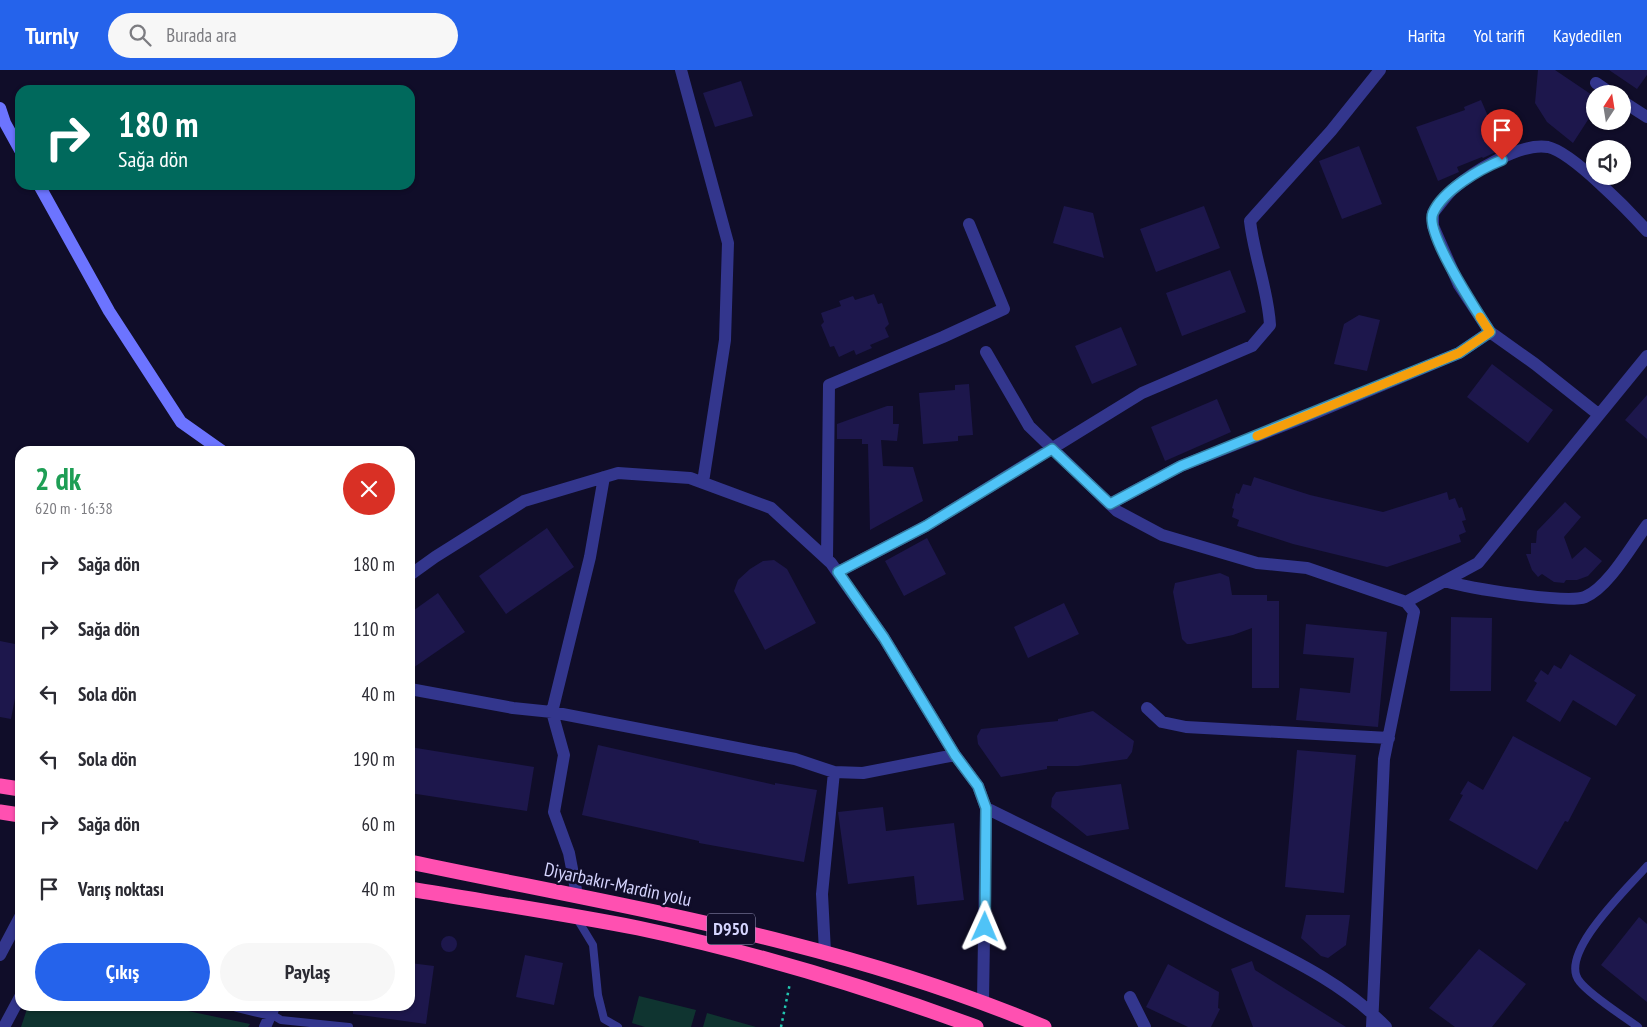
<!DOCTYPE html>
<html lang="tr">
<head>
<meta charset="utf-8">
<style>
	:root { --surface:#fff; --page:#f7f7f7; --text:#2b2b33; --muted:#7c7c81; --accent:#2563eb }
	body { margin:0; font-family:"PT Sans Narrow",sans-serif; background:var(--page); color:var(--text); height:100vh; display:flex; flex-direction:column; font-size:19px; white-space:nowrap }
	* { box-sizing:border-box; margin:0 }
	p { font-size:16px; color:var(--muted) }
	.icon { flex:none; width:28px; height:28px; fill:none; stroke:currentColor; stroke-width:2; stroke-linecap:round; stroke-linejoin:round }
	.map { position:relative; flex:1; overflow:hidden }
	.side { position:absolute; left:15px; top:376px; width:400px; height:565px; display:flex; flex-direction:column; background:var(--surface); border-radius:15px; box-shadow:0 1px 4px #0004 }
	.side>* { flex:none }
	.banner { position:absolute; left:15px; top:15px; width:400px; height:105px; border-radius:15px; box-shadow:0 1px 4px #0004; background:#00695c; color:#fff; overflow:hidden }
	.needle { width:32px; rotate:12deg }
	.fabs { position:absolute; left:1586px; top:15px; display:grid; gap:10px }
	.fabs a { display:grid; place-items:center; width:45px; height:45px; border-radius:50%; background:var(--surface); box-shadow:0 1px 4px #0004; font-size:25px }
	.pin { position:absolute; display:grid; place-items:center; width:42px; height:42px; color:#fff; margin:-51px -21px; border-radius:50% 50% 50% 0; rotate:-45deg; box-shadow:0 0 5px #0007 }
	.pin .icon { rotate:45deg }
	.me { position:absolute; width:55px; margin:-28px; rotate:1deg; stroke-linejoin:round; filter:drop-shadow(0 0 4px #0008) }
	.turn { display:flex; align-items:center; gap:18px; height:105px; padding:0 20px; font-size:22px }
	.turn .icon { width:65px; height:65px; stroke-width:2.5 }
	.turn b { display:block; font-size:35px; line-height:42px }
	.round { display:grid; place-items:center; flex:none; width:52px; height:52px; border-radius:26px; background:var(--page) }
	.overview { display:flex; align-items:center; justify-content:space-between; height:85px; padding:0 20px }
	h1 { font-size:30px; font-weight:700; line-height:38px; color:#1e9e55 }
	.button { display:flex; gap:10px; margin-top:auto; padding:10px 20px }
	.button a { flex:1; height:58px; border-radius:30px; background:var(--accent); color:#fff; font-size:20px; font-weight:700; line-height:58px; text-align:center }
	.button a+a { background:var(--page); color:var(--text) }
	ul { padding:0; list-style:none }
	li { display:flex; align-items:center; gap:15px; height:65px; padding:0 20px }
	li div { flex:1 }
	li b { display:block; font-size:19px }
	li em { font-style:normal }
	header { display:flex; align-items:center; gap:30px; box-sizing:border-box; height:70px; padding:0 25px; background:var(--accent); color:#fff }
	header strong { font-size:24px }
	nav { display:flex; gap:28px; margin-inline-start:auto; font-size:18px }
	.search { width:350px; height:45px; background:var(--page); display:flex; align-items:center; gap:12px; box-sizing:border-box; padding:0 18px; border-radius:28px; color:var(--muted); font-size:19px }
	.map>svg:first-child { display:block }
	.green { fill:#0f3430 }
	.building { fill:#1d174c }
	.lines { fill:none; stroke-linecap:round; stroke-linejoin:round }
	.path { stroke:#22c6b0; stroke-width:2.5; stroke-dasharray:2.5 4; stroke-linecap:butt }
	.lane { stroke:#33368d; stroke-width:8 }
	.street { stroke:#33368d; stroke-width:12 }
	.secondary { stroke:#6c74ff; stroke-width:12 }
	.highway { stroke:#ff50b1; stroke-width:15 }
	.route-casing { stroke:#337fa1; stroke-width:12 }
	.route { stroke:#4fc3f7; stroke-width:9 }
	.slow { stroke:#f59e0b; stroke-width:9 }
	.labels { text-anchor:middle; stroke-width:5; stroke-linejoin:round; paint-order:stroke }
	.shield { fill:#100d29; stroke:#9b99bf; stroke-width:1 }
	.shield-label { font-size:18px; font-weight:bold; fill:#d6d5ff }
	.street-label { font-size:19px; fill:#d6d5ff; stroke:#100d29 }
</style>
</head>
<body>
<header>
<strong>Turnly</strong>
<div class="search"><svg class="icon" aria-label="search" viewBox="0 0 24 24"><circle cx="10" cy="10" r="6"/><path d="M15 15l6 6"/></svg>Burada ara</div>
<nav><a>Harita</a><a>Yol tarifi</a><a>Kaydedilen</a></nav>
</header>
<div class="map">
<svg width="1647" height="957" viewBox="0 0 1647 957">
	<rect width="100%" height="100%" fill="#100d29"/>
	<path class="green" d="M639,926L696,940L691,957H645L632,953Z
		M28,936H164L250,954L248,957H21Z
		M707,943L756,957H703Z"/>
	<path class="building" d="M1538,0H1555L1595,27V39L1573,73L1547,52L1535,33Z
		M1609,0H1647V5L1637,19Z
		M741,11L753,46L715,57L703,23Z
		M1481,30L1502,79L1483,88L1482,87L1457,97L1459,102L1438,111L1416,57L1465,40L1464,37Z
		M1359,76L1382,134L1342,149L1319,91Z
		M1064,136L1093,143L1104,188L1053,173Z
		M1204,136L1220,178L1156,202L1140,159Z
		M1230,200L1246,242L1182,266L1166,223Z
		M874,224L878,234L882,233L889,254L885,258L889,267L870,275L872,278L856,285L854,280L839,287L834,276L830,277L821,255L824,252L821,243L841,236L839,231L853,226L855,230Z
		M1359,245L1380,250L1367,301L1334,294L1344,254Z
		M1121,257L1137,295L1092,314L1075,276Z
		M1492,294L1553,340L1528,373L1467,327Z
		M969,314L973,365L958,366V371L923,374L919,323L955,320V315Z
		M1647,325V369L1625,350Z
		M1217,329L1231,362L1165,391L1151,357Z
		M887,336H893V354H899L897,371L881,370L883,396L913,397L923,431L870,460L868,374H862V369H837V354Z
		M1254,407L1310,425L1383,442L1447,422L1449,430L1455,428L1459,438L1462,437L1466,450L1462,451L1466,462L1459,465L1461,472L1387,497L1293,474L1237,456L1239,450L1232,447L1234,439L1232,438L1236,423L1239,424L1243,414L1251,416Z
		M1565,432L1581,447L1564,467L1572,489L1585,477L1602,491L1588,506L1577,510H1566L1564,513L1554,512L1542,504L1538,507L1532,500L1526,484H1531V473H1536L1537,461Z
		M547,458L574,497L506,544L479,506Z
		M927,468L946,504L904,526L885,491Z
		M774,490L787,499L816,553L765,580L734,521L738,510L750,499L763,491Z
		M1220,503L1229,507L1232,525H1267V531H1279V618H1252V558L1233,565L1191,574H1187L1182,569L1173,522L1175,513Z
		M438,523L465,562L410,600V543Z
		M1064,533L1079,564L1028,588L1014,557Z
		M1451,547L1492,548L1491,621H1450Z
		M1306,554L1387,562L1378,657L1296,650L1300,618L1350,623L1354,588L1303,584Z
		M0,571L20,575V603L11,649L0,647Z
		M1570,584L1636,625L1616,656L1573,630L1560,652L1526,631L1537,613L1534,611L1541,600L1548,605L1554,595L1561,599Z
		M1093,641L1134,671L1132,682L1127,689L1078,696H1047V699L1001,707L978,674L977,666L981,659L1058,651V649Z
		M1513,666L1591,708L1568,752L1565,751L1537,800L1449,750L1463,725L1460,724L1468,711L1483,720Z
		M598,675L775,715V713L817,720L804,792L699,773V771L582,745Z
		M410,677L534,697L527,741L410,723Z
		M1297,680L1356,685L1344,823L1285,817Z
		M1121,714L1129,759L1087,766L1051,737L1052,728L1056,722Z
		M883,737L886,761L954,753L964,830L917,835L914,806L848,814L838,742Z
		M1306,845H1350L1346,875L1328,888L1321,886L1301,868Z
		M1639,847L1647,854V932L1601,895Z
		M441 874a8 8 0 1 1 16 0a8 8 0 1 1-16 0Z
		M1479,879L1526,914L1492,957H1455L1429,938Z
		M525,885L563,893L554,935L516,927Z
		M1252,891L1255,900L1346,957H1253L1231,899Z
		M410,893L434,896L426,954L353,944V936H410Z
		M1168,894L1219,922L1218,938L1220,939L1211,957H1188L1146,937Z"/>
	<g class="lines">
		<path class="path" d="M781,957L790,913"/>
		<path class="lane" d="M576,847L593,875L598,925L604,949L618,957
			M271,944L281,950L349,957
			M1638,957C1622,945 1591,926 1580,912C1556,885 1629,817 1647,796"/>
		<path class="street" d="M681,0L728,173L725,270L703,412
			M1596,13L1612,24
			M1622,31L1647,47
			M986,282L1029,356L1117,441L1162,465L1257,493L1307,498L1406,532L1414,542L1384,689L1372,957
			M1598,344L1535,294L1490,262L1459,215L1433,156V143C1439,136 1445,127 1452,120C1472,102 1521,72 1548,77C1572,82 1630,142 1647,161
			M1110,434L1181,396L1318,342L1459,283L1490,262
			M827,489L829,315L943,267L1004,239L969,154
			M838,502L926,456L1142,323L1252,276L1270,255C1268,220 1254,186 1250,151L1331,61L1380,0
			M410,505L435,487L524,431L618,403L690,408L771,438L831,493L884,568L955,685L978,716L986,738L983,931
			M1445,511C1468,518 1566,534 1585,527C1608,518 1632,475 1647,455
			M1406,532L1478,493L1647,286
			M410,619L513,638L552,642L795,689L834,702L863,703L955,685
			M1147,638L1162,652L1186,657L1389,668
			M986,738C1065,777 1145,815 1223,855C1280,884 1341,910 1386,957
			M577,825L569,783L554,742L564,685L552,642L590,487L604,407
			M825,882L822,824L834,702
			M0,885L20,847
			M1130,927L1145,957
			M237,936L271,944
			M4,957L20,927
			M265,957L274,937"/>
		<path class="secondary" d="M0,38L5,53L20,80
			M39,115L109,241L181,352L222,381"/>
		<path class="highway" d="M0,716L20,719
			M0,742L20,745
			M410,792C624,837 841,871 1044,957
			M410,819C486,832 562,843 638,858C752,882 867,917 976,957"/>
	</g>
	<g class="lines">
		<defs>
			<path id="route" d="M985,857L986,738L978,716L955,685L884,568L838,502L926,456L1052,379L1110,434L1181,396L1459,283L1490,262C1478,243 1424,162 1433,143C1443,120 1480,99 1502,90"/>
		</defs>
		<use href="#route" class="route-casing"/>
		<use href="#route" class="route"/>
		<path class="slow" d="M1257,366L1459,283L1490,262L1480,247"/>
	</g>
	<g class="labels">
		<rect class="shield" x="707" y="843.5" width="48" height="31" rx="4"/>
		<g class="shield-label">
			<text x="731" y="865">D950</text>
		</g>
		<g class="street-label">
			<text transform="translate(618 814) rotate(12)" y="7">Diyarbakır-Mardin yolu</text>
		</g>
	</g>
</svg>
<div class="fabs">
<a><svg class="needle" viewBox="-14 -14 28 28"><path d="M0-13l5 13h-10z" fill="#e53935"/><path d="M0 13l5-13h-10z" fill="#7c7c81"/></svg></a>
<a><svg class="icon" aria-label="sound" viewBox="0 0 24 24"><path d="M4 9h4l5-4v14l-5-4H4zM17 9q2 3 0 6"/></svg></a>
</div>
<div class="pin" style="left:1502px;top:90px;background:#d93025"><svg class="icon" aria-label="arrive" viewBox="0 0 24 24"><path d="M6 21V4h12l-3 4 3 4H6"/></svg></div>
<svg class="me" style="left:985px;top:857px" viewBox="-20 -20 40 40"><path d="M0-17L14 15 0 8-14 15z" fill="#4fc3f7" stroke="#fff" stroke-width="4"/></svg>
<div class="banner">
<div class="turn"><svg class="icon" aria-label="right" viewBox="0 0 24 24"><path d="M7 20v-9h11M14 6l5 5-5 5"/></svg><div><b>180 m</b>Sağa dön</div></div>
</div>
<section class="side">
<div class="overview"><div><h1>2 dk</h1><p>620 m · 16:38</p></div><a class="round" style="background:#d93025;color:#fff"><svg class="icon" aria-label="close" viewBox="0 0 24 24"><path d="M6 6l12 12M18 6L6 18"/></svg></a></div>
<ul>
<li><svg class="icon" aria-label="right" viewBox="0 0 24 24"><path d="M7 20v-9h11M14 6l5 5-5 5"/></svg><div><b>Sağa dön</b></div><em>180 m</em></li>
<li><svg class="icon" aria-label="right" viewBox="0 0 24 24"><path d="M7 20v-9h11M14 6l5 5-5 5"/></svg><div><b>Sağa dön</b></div><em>110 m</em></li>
<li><svg class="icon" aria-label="left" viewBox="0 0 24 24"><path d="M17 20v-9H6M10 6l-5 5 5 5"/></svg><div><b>Sola dön</b></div><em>40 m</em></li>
<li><svg class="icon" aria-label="left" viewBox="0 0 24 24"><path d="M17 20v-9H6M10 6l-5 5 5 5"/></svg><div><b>Sola dön</b></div><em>190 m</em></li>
<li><svg class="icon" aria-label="right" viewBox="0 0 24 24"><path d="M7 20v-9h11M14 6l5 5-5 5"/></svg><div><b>Sağa dön</b></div><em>60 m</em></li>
<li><svg class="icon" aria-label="arrive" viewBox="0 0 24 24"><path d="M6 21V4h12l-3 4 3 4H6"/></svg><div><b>Varış noktası</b></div><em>40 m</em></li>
</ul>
<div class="button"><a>Çıkış</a><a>Paylaş</a></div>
</section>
</div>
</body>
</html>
